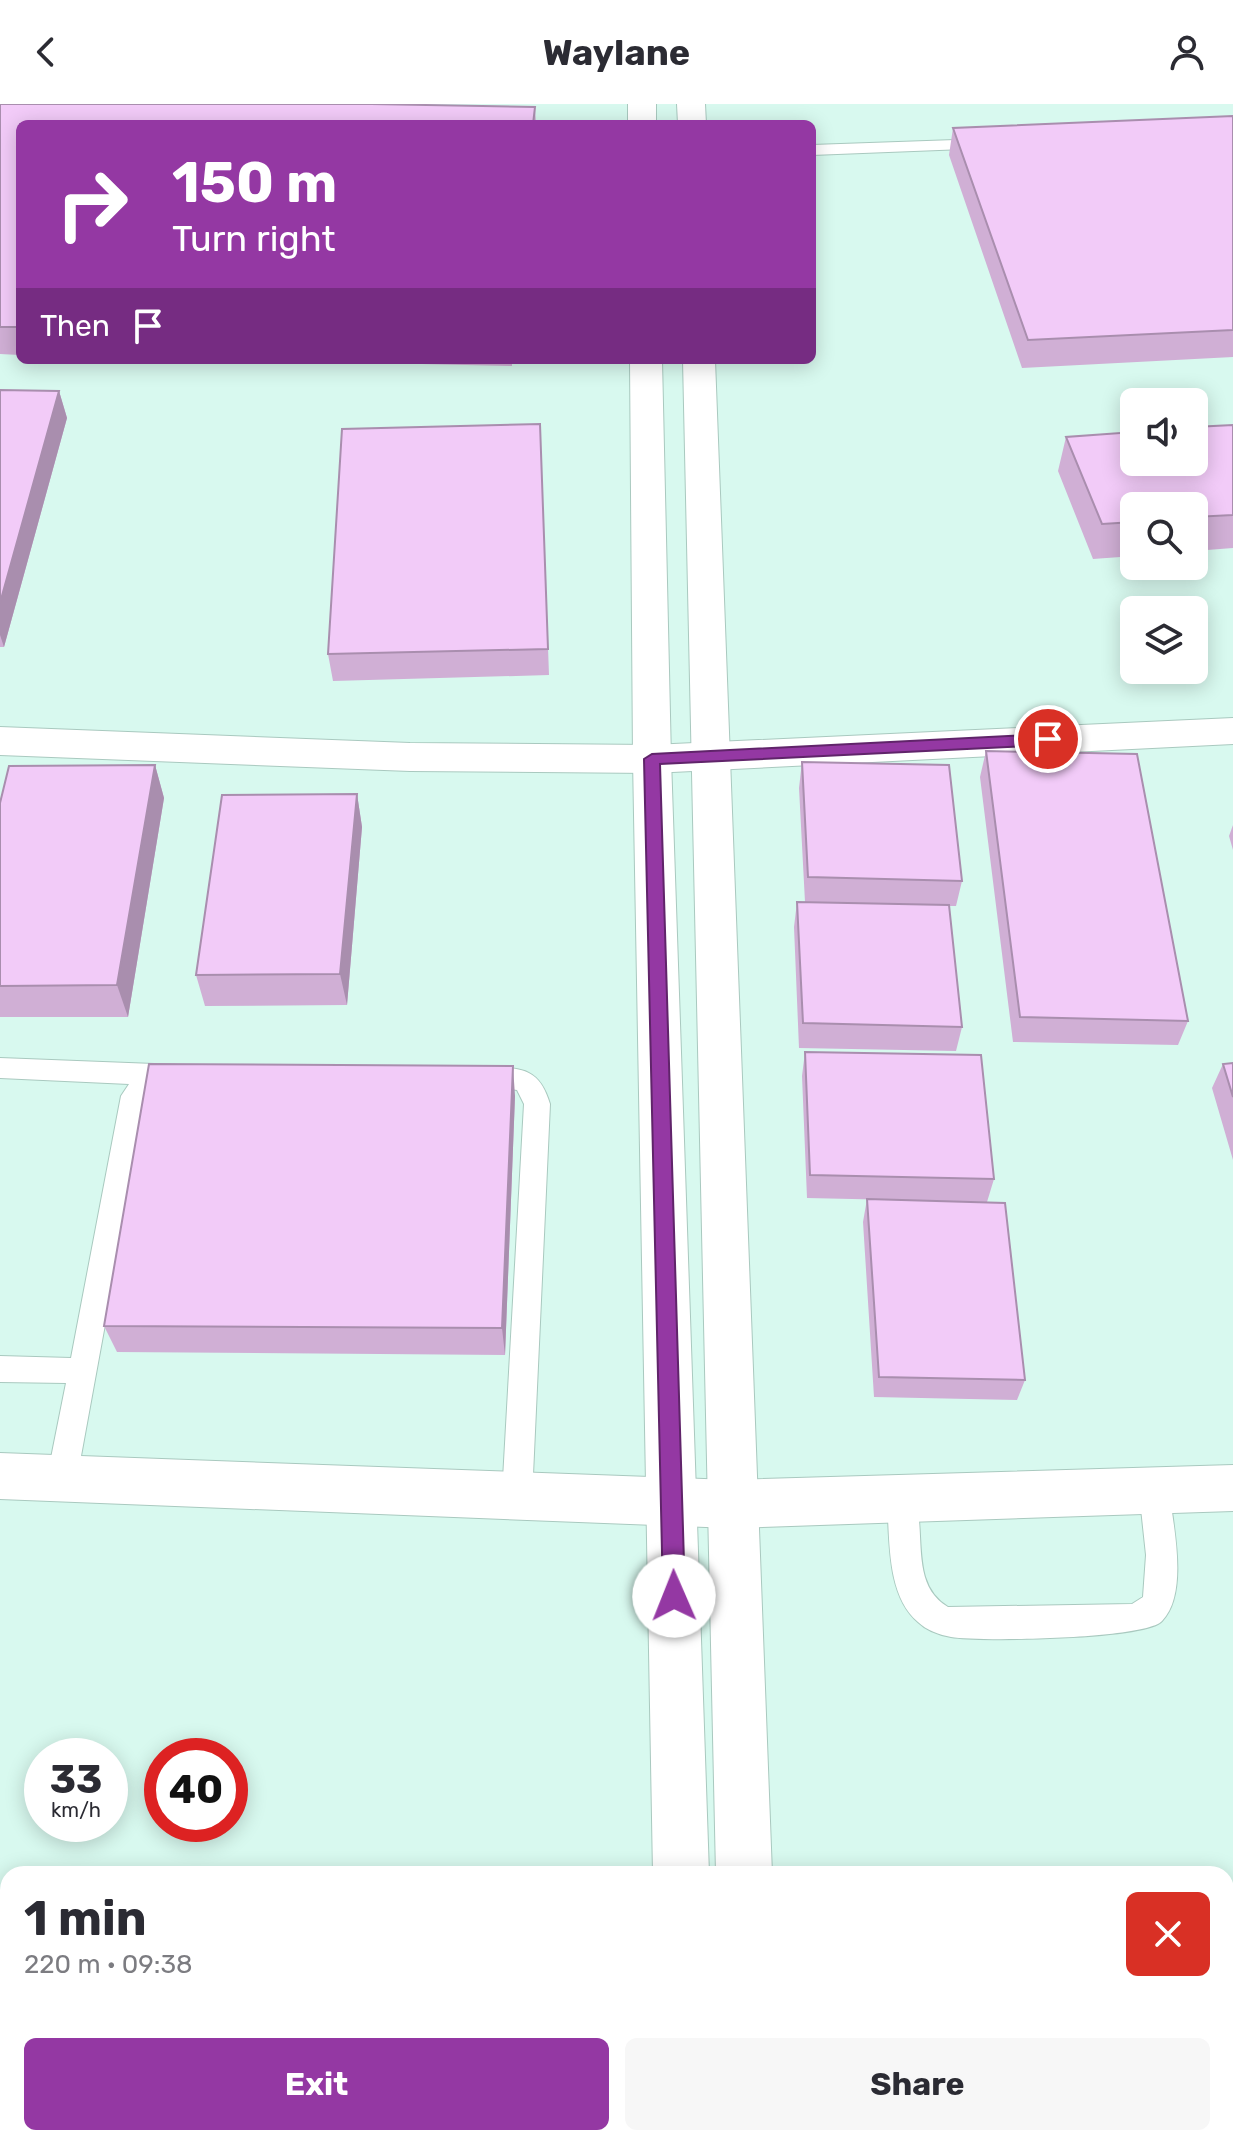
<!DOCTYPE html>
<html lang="en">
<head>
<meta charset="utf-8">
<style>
	:root { --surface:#fff; --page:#f7f7f7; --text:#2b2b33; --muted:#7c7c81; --accent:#9438a3 }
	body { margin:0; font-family:Rubik,sans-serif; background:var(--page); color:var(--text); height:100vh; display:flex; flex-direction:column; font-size:30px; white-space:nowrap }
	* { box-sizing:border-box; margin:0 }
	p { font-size:26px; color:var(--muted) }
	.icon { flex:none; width:44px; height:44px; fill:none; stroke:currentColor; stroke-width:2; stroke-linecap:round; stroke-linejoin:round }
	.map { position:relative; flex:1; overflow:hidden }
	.side { position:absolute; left:0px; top:1762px; width:1234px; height:280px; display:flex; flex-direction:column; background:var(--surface); border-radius:24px 24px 0 0; box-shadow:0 4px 20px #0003 }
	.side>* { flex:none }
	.hud { position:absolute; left:16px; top:16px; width:800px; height:244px; border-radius:12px; box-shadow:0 4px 20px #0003; background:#9438a3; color:#fff; overflow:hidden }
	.tools { position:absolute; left:1120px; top:284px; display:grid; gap:16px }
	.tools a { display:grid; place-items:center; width:88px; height:88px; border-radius:12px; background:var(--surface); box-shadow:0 4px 20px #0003; font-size:40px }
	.speed { position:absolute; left:24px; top:1634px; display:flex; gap:16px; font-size:40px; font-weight:700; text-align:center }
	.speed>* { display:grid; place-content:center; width:104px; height:104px; border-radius:50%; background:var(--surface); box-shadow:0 4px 20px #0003; line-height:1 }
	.speed small { font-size:20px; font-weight:400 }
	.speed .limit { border:12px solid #d22; background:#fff; color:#111 }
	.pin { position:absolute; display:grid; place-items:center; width:68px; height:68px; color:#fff; margin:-34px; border:4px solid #fff; border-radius:50%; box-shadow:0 2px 8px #0007 }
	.me { position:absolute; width:88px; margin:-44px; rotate:359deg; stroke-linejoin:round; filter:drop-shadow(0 0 6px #0008) }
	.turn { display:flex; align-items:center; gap:28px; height:168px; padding:0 24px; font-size:36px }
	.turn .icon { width:104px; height:104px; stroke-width:2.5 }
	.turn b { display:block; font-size:56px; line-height:68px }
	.then { display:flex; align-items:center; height:76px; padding:0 24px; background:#0003; gap:16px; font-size:30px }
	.round { display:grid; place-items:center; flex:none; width:84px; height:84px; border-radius:12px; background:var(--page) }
	.overview { display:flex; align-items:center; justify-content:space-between; height:136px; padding:0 24px }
	h1 { font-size:48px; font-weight:700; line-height:60px }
	.cta { display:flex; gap:16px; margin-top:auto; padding:16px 24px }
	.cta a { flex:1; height:92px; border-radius:12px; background:var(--accent); color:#fff; font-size:32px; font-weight:700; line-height:92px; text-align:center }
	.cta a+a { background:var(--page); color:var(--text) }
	header { display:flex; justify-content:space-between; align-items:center; height:104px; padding:0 24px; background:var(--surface); font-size:36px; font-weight:700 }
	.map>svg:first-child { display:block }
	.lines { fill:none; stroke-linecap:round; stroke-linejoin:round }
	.service-casing { stroke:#a9c9bf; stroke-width:2 }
	.minor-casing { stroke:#a9c9bf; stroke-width:2 }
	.tertiary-casing { stroke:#a9c9bf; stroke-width:2 }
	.service { fill:#fff; fill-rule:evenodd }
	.minor { fill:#fff; fill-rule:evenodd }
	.tertiary { fill:#fff; fill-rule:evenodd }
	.wall { fill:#d0afd5 }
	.shaded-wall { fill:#a98eae }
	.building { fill:#f2cbf8; stroke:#a98eae; stroke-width:2 }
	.route { fill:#9438a3; stroke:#60246a; stroke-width:2 }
</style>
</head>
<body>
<header><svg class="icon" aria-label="back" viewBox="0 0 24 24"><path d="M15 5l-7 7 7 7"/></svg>Waylane<svg class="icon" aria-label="person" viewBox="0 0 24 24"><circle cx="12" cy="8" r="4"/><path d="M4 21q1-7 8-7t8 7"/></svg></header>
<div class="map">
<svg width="1233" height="2042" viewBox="0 0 1233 2042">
	<rect width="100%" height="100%" fill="#d8f9ef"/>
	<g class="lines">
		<defs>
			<path id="service" d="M984,35L992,40L990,44L812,51V41Z
				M0,954L180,961L189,964L193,971L189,978L161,981L146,996L77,1374L72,1384L62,1388L52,1384L47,1374L66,1279L0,1278V1252L71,1254L121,992L129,980L0,974Z
				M479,963C516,965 538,959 550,1000L532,1393L527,1403L517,1407L507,1403L502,1393L524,1000L517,986L470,980L466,973L470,966Z
				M1154,1372L1164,1376L1169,1386C1173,1421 1189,1489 1162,1517C1146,1535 980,1538 951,1533C940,1531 926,1526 918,1518C886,1491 890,1434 887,1396L892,1386L902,1382L912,1386C929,1423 907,1479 948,1503L1132,1500L1143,1493L1146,1451L1139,1386L1144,1376Z"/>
			<path id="minor" d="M1233,614V640L652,669L410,667L0,651V623L410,639L652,641Z
				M0,1349L731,1376L1233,1361V1407L731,1424L0,1395Z"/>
			<path id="tertiary" d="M628,0H656V20H628Z
				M677,0H705L706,20H678Z
				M630,256H662L671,655L709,1770H653L633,655Z
				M683,256H715L772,1770H716Z
				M658,2034H718V2042H658Z
				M723,2034H783V2042H723Z"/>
		</defs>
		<use href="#service" class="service-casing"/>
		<use href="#minor" class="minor-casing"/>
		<use href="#tertiary" class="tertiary-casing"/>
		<use href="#service" class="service"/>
		<use href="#minor" class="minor"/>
		<use href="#tertiary" class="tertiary"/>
	</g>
	<path class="wall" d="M0,0L535,3L536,20H20V251L0,250Z
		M1233,12V253L1022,264L949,51L953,24Z
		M246,256H512V262Z
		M0,286L59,287L67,314L4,543H0Z
		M540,320L549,571L333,577L328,550Z
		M1233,321V444L1194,447V402H1134V452L1093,455L1058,367L1066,333Z
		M986,647L1188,917L1178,941L1013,938L980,673Z
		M802,658L962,777L956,802H949L962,923L956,947L799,944L794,823L797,798H805L799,684Z
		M155,661L164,694L128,913H0V699Z
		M357,690L362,723L347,901L205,902L196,871Z
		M1233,721V746L1229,732Z
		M805,948L994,1075L987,1098L807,1094L802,972Z
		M1233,959V1056L1212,984L1223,960Z
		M515,992L505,1251L117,1248L104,1222Z
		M867,1095L1025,1276L1017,1296L874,1293L863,1118Z"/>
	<path class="shaded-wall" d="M59,287L67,314L4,543L0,531V499Z
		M155,661L164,694L128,913L117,881Z
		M357,690L362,723L347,901L340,870Z
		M513,962L515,992L505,1251L502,1224Z"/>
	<path class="building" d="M0,0H371L535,3L533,20H20V223H0Z
		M1233,12V226L1028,236L953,24Z
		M0,286L59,287L0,499Z
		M540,320L548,545L328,550L342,325Z
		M1233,321V411L1194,413V402H1134V418L1102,420L1066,333L1134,328V358H1194V323Z
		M986,647L1137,650L1188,917L1020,913Z
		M802,658L949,661L962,777L808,773Z
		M155,661L117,881L0,882V699L9,662Z
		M357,690L340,870L196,871L222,691Z
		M797,798L949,801L962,923L803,919Z
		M805,948L981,951L994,1075L810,1071Z
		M1233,959V993L1223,960Z
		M149,960L513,962L502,1224L104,1222Z
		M867,1095L1005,1099L1025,1276L879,1273Z"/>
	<path class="route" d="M1048,630L1056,635L1048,641L660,660L685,1492L682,1499L674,1502L666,1499L663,1492L644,655L652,650Z"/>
</svg>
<div class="tools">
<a><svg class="icon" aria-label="sound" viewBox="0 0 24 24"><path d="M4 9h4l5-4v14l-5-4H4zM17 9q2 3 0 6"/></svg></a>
<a><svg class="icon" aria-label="search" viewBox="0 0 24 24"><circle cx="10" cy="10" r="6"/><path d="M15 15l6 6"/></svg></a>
<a><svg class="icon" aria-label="layers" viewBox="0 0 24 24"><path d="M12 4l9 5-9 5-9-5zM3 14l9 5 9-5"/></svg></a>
</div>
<div class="speed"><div>33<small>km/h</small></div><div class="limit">40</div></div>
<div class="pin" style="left:1048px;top:635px;background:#d93025"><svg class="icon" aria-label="arrive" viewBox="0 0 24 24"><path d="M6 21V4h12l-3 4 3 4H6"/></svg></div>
<svg class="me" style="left:674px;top:1492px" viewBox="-20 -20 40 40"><circle r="19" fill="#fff"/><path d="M0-13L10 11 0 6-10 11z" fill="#9438a3"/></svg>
<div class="hud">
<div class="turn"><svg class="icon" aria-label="right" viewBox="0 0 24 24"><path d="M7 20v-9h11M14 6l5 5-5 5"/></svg><div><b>150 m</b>Turn right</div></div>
<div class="then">Then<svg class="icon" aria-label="arrive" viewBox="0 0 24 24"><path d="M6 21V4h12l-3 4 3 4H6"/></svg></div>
</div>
<section class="side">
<div class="overview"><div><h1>1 min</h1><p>220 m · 09:38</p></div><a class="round" style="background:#d93025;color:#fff"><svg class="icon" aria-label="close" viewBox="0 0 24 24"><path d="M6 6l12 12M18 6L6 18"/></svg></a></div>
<div class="cta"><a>Exit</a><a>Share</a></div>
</section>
</div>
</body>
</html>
